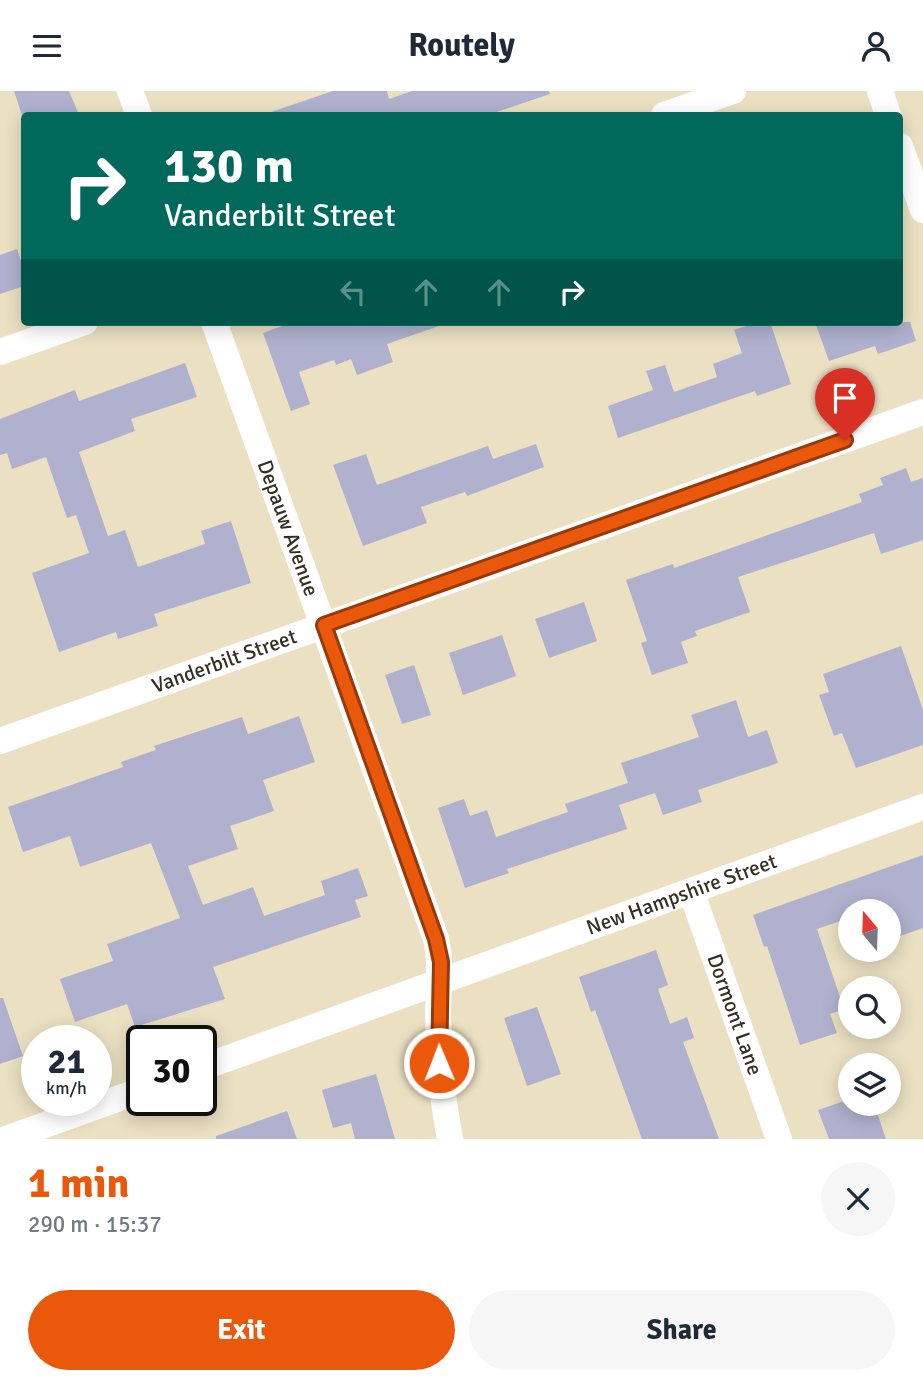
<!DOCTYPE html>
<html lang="en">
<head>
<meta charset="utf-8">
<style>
	:root { --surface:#fff; --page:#f6f6f7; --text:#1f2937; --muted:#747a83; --accent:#ea580c }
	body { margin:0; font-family:Signika,sans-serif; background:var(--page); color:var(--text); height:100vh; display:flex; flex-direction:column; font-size:26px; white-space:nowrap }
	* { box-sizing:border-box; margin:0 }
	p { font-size:23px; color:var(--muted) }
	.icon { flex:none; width:38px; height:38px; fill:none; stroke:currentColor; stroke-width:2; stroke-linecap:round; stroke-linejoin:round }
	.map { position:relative; height:1048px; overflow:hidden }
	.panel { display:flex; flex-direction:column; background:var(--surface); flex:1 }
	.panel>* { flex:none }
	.hud { position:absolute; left:21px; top:21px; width:882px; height:214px; border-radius:7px; box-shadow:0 4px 18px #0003; background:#00695c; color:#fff; overflow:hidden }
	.needle { width:46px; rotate:341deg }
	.tools { position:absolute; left:838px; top:808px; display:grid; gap:14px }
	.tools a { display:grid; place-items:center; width:63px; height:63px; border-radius:50%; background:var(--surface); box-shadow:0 4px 18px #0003; font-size:35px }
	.speed { position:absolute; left:21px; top:934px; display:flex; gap:14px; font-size:35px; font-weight:700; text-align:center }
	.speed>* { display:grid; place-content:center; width:91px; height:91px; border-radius:50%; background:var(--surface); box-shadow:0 4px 18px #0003; line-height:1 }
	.speed small { font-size:18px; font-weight:400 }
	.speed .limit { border:4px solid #111; border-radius:10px; background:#fff; color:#111 }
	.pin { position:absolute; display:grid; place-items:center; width:60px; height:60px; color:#fff; margin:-72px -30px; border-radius:50% 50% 50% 0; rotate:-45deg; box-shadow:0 0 7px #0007 }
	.pin .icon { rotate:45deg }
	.me { position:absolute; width:77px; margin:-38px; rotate:359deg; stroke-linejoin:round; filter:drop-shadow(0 0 5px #0008) }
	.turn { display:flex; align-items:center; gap:24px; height:147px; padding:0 28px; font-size:32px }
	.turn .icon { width:91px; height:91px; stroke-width:2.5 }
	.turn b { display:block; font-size:49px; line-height:60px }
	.lanes { display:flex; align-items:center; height:66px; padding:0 28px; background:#0003; justify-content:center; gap:35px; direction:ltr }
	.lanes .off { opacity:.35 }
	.round { display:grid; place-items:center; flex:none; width:74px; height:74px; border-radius:37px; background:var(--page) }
	.summary { display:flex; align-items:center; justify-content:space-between; height:119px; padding:0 28px }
	h1 { font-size:42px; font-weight:800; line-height:52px; color:var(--accent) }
	.primary-button { display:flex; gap:14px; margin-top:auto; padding:14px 28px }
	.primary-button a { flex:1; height:80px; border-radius:42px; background:var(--accent); color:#fff; font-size:28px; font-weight:800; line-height:80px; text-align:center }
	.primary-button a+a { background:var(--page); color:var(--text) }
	header { display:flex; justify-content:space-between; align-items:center; height:91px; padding:0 28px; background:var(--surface); font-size:32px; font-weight:800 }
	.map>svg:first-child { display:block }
	.building { fill:#b0b1ce }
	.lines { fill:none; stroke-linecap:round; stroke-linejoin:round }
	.street { stroke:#fff; stroke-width:26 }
	.route-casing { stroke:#983908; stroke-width:18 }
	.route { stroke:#ea580c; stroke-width:12 }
	.labels { text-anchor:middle; stroke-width:5; stroke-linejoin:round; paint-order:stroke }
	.street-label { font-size:21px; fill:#332f23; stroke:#fff }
</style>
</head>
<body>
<header><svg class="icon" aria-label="menu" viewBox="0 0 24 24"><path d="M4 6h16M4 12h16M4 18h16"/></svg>Routely<svg class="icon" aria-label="person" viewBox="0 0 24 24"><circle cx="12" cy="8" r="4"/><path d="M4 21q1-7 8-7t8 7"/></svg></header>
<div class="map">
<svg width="923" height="1048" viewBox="0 0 923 1048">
	<rect width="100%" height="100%" fill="#ebe0c2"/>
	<path class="building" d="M14,0H69L79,24H22Z
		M333,0H387L389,8L412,0H549L550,3L488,24H271V21Z
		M17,158L24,179V195L0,203V164Z
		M293,231H442V234L387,253L393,271L357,284L351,268L336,274L334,269L299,281L310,313L291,320L263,242Z
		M758,231H770L791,293L757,305L755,300L618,347L608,315L653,299L646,280L665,274L674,301L717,286L713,273L742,262L734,239Z
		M815,231H910L916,250L878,263L875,255L829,270Z
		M185,272L197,306L131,328L135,340L79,361L108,445L125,439L138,476L205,453L201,440L231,430L251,492L154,523L158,535L118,548L116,541L59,561L32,482L89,462L76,424L67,427L46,366L12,378L7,362L0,364V328L75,299L79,310Z
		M536,353L544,376L467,405L465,401L421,416L427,432L363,455L333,374L366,363L377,394L488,355L493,368Z
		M906,377L911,391L923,387V449L881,463L874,442L738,486L750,521L695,540L697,545L681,551L688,572L652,584L641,552L647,550L626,489L673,473L674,477L862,411L859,403L883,394L880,387Z
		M584,511L597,550L549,567L535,528Z
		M502,544L516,585L463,604L449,562Z
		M901,555L923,619V654L856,677L842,642L834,645L819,604L829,601L823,583Z
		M414,574L431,624L402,633L385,584Z
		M736,609L748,646L767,639L778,672L698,699L702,711L663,724L655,702L619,714L627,738L507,778L509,782L465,797L438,717L464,708L470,725L487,719L496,746L568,721L565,713L628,692L621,672L699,646L691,624Z
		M299,625L315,671L263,689L274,720L230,735L238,758L188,775L203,814L253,796L264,825L325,804L321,790L358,777L368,805L355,809L361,826L213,876L225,908L135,936L127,913L75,931L60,888L113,870L107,853L180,827L151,752L80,776L70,745L23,761L8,716L123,676L121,671L156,659L154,655L242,626L248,643Z
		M923,764V837L889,849V821H844L846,828L817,838L844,918L830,923L837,942L800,954L767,855L764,856L753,824Z
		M656,859L668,894L658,898L670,933L687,926L694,947L683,951L719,1048H642L595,919L591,921L579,886Z
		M0,907H3L23,965L0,973Z
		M537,916L561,983L527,995L504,927Z
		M376,983L395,1048H355L351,1032L333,1037L322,999Z
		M850,1008V1013H874L886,1048H829L818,1019Z
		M287,1020L297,1048H216V1045Z"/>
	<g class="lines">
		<g class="street">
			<path d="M130,0L139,24"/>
			<path d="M880,0L888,24"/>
			<path d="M664,24L733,0"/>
			<path d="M900,55L923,119"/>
			<path id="s1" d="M214,231L436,848C442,874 438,897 438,924C438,967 442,1006 450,1048"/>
			<path d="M0,261L85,231"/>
			<path id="s2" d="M0,650L923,321"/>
			<path id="s3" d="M691,800L779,1048"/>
			<path id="s4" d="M201,977L923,716"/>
			<path d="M6,1048L142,999"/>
		</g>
	</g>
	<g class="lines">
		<defs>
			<path id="route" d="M439,972L441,871L436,848L324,534L845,349"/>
		</defs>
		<use href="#route" class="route-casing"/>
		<use href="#route" class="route"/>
	</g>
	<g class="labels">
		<g class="street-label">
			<text dy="7" stroke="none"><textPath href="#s1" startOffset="219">Depauw Avenue</textPath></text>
			<text dy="7" stroke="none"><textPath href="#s2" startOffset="238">Vanderbilt Street</textPath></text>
			<text dy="7" stroke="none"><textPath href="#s4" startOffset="511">New Hampshire Street</textPath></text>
			<text dy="7" stroke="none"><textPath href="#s3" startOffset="131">Dormont Lane</textPath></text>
		</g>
	</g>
</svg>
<div class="tools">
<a><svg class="needle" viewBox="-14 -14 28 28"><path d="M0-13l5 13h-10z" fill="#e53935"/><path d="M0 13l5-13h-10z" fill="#747a83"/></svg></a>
<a><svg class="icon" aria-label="search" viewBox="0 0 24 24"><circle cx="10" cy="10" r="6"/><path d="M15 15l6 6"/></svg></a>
<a><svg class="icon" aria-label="layers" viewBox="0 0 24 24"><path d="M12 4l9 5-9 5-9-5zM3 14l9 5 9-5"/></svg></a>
</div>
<div class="speed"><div>21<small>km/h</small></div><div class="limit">30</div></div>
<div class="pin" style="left:845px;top:349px;background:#d93025"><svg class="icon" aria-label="arrive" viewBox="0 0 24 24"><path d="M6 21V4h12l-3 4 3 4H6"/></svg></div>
<svg class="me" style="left:439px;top:972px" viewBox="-20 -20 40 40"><circle r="17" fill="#ea580c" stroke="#fff" stroke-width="3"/><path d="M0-11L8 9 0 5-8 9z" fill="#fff"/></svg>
<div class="hud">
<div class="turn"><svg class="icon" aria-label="right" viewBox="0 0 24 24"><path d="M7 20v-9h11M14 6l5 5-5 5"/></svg><div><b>130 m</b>Vanderbilt Street</div></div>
<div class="lanes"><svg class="icon off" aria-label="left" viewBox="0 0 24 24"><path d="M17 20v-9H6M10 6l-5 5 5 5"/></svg><svg class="icon off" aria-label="ahead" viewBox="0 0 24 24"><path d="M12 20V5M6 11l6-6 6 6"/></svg><svg class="icon off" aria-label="ahead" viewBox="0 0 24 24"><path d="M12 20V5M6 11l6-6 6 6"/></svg><svg class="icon" aria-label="right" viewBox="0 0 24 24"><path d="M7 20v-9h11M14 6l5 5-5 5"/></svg></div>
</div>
</div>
<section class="panel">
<div class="summary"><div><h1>1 min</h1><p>290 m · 15:37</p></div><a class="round"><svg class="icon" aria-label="close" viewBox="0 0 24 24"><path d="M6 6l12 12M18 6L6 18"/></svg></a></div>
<div class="primary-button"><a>Exit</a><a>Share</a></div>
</section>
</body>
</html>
